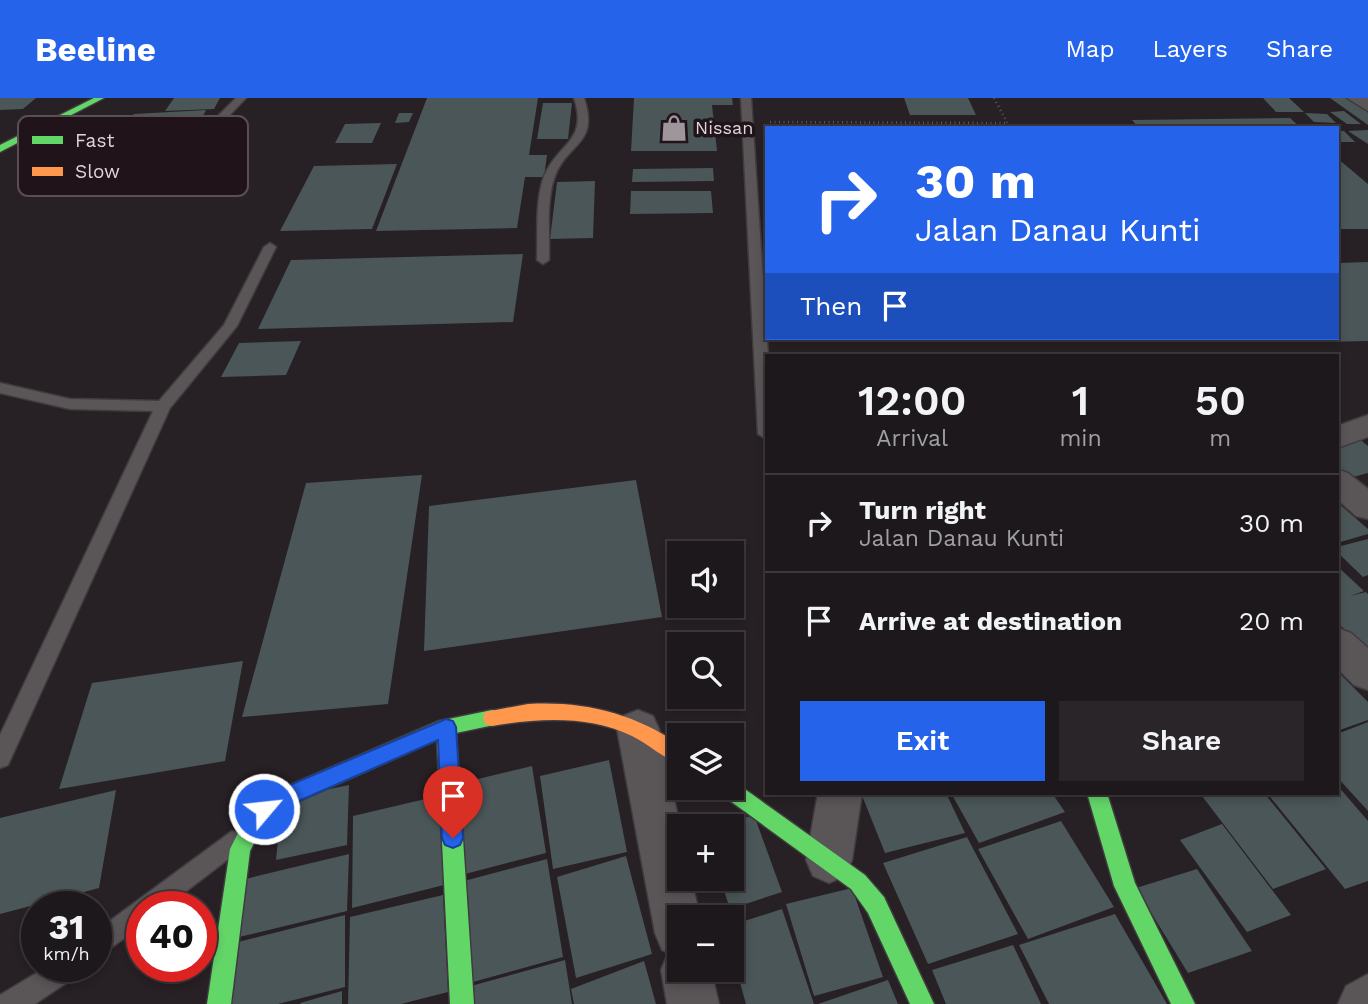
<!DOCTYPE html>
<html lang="en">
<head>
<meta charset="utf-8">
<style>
	:root { --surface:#1d181b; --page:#2a2528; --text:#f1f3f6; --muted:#a0a0a3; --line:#3b373a; --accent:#2563eb }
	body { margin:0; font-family:"Work Sans",sans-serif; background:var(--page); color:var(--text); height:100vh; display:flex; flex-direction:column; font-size:26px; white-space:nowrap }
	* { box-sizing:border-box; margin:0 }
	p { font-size:23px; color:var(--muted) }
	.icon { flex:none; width:38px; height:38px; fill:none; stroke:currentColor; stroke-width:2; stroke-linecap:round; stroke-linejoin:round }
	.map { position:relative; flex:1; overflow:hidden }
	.panel { position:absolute; left:765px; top:256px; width:574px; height:441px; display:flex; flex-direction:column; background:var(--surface); border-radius:0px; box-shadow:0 4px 10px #0003,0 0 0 2px var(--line) }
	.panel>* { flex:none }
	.top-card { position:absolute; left:765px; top:28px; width:574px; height:214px; border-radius:0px; box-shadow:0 4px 10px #0003,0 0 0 2px var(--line); background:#2563eb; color:#fff; overflow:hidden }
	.buttons { position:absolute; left:667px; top:443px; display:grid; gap:14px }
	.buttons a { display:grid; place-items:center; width:77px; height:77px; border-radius:0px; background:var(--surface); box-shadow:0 4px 10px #0003,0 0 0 2px var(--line); font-size:35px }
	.speed { position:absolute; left:21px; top:793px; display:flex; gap:14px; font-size:35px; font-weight:700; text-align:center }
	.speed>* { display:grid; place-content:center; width:91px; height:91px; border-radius:50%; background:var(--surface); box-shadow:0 4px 10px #0003,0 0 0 2px var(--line); line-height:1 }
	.speed small { font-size:18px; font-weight:400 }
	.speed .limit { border:10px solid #d22; background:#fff; color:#111 }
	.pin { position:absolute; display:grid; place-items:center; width:60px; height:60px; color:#fff; margin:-72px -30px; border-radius:50% 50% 50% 0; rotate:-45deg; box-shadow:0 0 7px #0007 }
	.pin .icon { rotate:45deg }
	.me { position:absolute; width:77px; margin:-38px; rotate:62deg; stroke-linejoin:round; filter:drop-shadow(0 0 5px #0008) }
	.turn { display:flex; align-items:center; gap:24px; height:147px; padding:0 35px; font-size:32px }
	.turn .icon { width:91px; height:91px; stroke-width:2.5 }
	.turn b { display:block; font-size:49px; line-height:60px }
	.then { display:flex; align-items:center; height:66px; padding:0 35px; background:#0003; gap:14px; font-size:26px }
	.eta { display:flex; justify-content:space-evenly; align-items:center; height:119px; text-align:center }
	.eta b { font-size:42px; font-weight:600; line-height:49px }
	.cta { display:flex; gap:14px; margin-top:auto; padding:14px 35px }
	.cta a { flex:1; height:80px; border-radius:0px; background:var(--accent); color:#fff; font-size:28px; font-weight:600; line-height:80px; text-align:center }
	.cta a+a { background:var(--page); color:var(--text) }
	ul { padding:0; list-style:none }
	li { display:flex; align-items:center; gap:21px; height:98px; padding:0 35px; border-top:2px solid var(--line) }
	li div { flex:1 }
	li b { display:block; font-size:26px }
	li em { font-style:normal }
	header { display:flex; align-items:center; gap:42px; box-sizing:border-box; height:98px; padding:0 35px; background:var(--accent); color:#fff }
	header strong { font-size:33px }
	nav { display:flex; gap:38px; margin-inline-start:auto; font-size:24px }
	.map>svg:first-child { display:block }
	.building { fill:#4a5658 }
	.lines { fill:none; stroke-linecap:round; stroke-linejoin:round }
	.lane-casing { stroke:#403b3e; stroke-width:3 }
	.street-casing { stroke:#403b3e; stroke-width:3 }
	.fast-casing { stroke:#403b3e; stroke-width:3 }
	.slow-casing { stroke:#403b3e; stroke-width:3 }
	.path { stroke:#5d575a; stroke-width:2.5; stroke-dasharray:1 3.5; stroke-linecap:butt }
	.lane { fill:#5a5557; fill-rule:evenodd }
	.street { fill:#5a5557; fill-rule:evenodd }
	.fast { fill:#63d668; fill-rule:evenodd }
	.slow { fill:#ff974d; fill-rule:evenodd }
	.route { fill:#2563eb; stroke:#184099; stroke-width:2 }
	.labels { text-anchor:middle; stroke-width:7; stroke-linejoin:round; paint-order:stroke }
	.far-poi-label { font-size:18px; fill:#ded5d9; stroke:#20141a; text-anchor:start }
	.key { fill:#20141a; stroke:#594e53; stroke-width:2 }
	.key-label { font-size:19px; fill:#ded5d9 }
</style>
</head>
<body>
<header>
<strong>Beeline</strong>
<nav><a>Map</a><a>Layers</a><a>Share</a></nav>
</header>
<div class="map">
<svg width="1368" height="906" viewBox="0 0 1368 906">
	<rect width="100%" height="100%" fill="#272024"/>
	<path class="building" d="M0,0H36L23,11L0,12Z
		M174,0H220L214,11L165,13Z
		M427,0H538L529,57H547L544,79H525L517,130L376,133Z
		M634,0H732L733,7H712L717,53H631Z
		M904,0H968L976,17H910Z
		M1263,0H1289L1304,14H1276Z
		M1330,0H1348L1368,14V27Z
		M543,5H572L568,41H537Z
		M206,12L201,22L127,26L134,16Z
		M1344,13L1361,26H1347L1330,14Z
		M399,15H413L409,24L395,25Z
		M1305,15L1327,16L1336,25L1314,24Z
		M1290,20L1301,30H1139L1132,22Z
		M381,25L372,45H335L345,26Z
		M1368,32V46L1348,33Z
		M1337,33H1344L1355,44H1339Z
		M1337,60L1368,86V131H1337Z
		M397,66L372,131L280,133L314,68Z
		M713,70L714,83L632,84L633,71Z
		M595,83L593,140L550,141L557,84Z
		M631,93H711L713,115L630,116Z
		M523,156L513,224L258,231L291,162Z
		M1368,164V243L1321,244L1317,240H1337V165Z
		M301,243L286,277L221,279L239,245Z
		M1357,339L1368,348V375L1346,381L1337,374V345Z
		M422,377L388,606L242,619L306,385Z
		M636,382L662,519L424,553L429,408Z
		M1337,404L1368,431V436L1337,445Z
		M1368,441V477L1363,479L1337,454V449Z
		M1337,468L1364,493L1350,498L1366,494L1368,496V555L1337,524Z
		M243,563L225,663L59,691L92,585Z
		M1337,573L1368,604V622L1337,633Z
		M1368,624V713L1337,679V636Z
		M609,662L627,754L553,771L540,678Z
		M532,668L546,755L465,776L457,686Z
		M349,687L347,747L276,762L282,701Z
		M1337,687L1368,723V783L1345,791L1267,695H1337Z
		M116,692L99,790L0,816V720Z
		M861,695H946L965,735L885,755Z
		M951,695H1052L1065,714L979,745Z
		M1211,695H1264L1326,771L1273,791L1202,698Z
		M438,698L444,787L352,810L353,718Z
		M754,717L782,794L730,811L720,780H732V728L720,727Z
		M1061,723L1114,809L1028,841L978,751Z
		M1222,726L1291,817L1247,834L1180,742Z
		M967,739L1018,836L928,866L883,765Z
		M349,756L347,813L235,840L241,782Z
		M626,758L652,856L576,880L557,779Z
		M547,761L563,859L473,884L464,783Z
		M1197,771L1252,853L1188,875L1136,790Z
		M852,790L883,879L814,898L786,806Z
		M443,797L448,894L401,906H348L350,819Z
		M782,811L814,906H746L732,856V827Z
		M1115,816L1167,906H1049L1019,847Z
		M345,817V889L278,906H225L230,846Z
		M1013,847L1041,906H946L932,872Z
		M565,862L572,906H473L471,888Z
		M644,863L656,906H574L571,891Z
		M888,882L898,906H818Z
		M342,893V906H301L300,905Z"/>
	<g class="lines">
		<defs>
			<path id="lane" d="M236,0H246L203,45H195V41Z
				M574,0H584C600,48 566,44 554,81C546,106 550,136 549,162L543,166L537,162C538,136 535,106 543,81C556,45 589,45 574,0Z
				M741,0H751L768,257L766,341L758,336Z
				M270,145L276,149L237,228L170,310L8,667L0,670V637L153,313L70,311L0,295V285L70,301L159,303L224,227L264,149Z
				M232,733L240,736L243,744L240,752L167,808H142V828L96,860V833Z
				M48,868H81L78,877L35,906H0V897Z"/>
			<path id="street" d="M1347,0H1368V13Z
				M1368,317V339L1337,350V328Z
				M1337,371L1348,375L1368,391V421L1356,418L1337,401Z
				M1337,530L1351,535L1368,550V592L1354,587L1337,570Z
				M638,612L653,618L659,631L680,728L679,780H691L700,819H679V872H711L719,906H667L661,872L668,855L662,852L655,835L617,631L623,618Z
				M818,695H862L852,762L845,778L829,785L813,778L806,762Z
				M1368,876V906H1338L1346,888Z"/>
			<path id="fast" d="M94,0H104L0,54V47Z
				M492,612L499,614L501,620L499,626L456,635L474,906H450L437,642L281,711L263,727L250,753L231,906H207L230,751L249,713L267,697L439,623Z
				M732,682L865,777L884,799L934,906H910L868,815L851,791L722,697L719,690H732Z
				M1087,695H1107L1135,785L1195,906H1171L1114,788Z"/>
			<path id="slow" d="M528,606C585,603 632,615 679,646V666C662,659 648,646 632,638C589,617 538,620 492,628L485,626L483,620L485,614Z"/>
		</defs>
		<use href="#lane" class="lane-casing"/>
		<use href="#street" class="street-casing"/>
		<use href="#fast" class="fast-casing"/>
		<use href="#slow" class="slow-casing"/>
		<path class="path" d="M994,0L1010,30
			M770,24L1006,25"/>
		<use href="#lane" class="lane"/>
		<use href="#street" class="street"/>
		<use href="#fast" class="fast"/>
		<use href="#slow" class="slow"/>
	</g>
	<path class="route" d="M446,621L453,623L456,629L463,740L460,747L453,750L445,747L442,740L438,642L292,706L264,721L257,718L254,711L257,704L278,692Z"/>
	<defs>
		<symbol id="shop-bare" viewBox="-9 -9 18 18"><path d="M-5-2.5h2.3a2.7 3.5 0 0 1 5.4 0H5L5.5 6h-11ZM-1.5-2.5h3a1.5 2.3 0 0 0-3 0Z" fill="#9e969a" stroke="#20141a" stroke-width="2.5" paint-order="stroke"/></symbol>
	</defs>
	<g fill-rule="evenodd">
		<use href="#shop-bare" x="655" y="11" width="38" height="38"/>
	</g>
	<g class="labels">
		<g class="far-poi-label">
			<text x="695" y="36">Nissan</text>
		</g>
	</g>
	<rect x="18" y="18" width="230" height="80" rx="10" class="key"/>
	<rect x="32" y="38" width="31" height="8" fill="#63d668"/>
	<rect x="32" y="69" width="31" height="9" fill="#ff974d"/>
	<g class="key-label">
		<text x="75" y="49">Fast</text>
		<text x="75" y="80">Slow</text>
	</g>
</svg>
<div class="buttons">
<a><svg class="icon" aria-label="sound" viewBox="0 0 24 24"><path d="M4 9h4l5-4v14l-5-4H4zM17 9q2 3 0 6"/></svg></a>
<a><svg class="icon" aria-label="search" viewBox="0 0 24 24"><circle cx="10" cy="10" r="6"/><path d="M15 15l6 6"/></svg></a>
<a><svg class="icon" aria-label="layers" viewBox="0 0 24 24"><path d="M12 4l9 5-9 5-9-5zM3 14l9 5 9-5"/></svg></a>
<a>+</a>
<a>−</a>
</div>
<div class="speed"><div>31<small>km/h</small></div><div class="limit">40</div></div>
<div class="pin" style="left:453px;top:740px;background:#d93025"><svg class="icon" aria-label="arrive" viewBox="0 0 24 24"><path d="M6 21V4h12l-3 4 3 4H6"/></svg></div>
<svg class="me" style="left:264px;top:711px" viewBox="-20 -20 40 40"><circle r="17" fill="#2563eb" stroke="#fff" stroke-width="3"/><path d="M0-11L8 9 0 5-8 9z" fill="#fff"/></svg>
<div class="top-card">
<div class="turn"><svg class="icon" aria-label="right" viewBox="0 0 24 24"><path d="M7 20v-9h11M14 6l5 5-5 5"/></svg><div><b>30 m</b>Jalan Danau Kunti</div></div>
<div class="then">Then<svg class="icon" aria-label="arrive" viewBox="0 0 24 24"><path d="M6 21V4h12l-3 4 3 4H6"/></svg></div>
</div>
<section class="panel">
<div class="eta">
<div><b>12:00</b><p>Arrival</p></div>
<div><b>1</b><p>min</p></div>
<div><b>50</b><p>m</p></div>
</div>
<ul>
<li><svg class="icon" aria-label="right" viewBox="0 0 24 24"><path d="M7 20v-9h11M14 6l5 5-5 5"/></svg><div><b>Turn right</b><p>Jalan Danau Kunti</p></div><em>30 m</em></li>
<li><svg class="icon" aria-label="arrive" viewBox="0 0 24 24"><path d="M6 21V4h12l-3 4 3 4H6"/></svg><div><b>Arrive at destination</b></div><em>20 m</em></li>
</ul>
<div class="cta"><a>Exit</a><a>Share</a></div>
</section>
</div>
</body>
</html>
